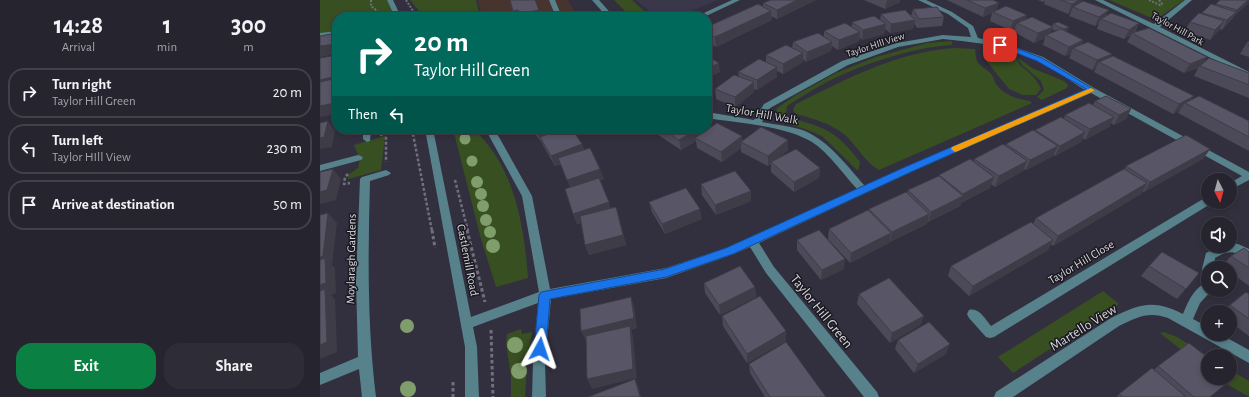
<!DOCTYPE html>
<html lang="en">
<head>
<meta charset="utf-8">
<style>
	:root { --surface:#26242e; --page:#2e2c36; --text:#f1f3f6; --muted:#a4a4aa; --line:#42414a; --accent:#0b8043 }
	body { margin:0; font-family:"Alegreya Sans",sans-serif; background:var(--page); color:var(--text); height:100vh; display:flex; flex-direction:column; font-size:15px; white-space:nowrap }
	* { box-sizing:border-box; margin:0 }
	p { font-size:13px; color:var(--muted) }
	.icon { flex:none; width:22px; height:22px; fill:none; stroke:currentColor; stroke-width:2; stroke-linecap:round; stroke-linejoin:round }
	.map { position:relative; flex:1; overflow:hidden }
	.drawer { display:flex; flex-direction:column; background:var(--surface); width:320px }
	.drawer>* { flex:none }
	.banner { position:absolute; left:12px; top:12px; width:380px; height:122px; border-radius:16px; box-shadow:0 2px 6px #0003,0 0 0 1px var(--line); background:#00695c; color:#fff; overflow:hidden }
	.needle { width:26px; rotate:174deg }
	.buttons { position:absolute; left:881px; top:173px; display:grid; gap:8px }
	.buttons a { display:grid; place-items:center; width:36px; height:36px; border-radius:50%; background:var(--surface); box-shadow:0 2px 6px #0003,0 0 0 1px var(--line); font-size:20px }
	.pin { position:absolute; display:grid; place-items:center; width:34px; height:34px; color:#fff; margin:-17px; border-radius:8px; box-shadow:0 2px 6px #0006 }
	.me { position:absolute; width:44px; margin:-22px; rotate:5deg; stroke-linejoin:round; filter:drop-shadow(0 0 3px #0008) }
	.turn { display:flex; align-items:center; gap:14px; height:84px; padding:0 16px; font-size:18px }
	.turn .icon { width:52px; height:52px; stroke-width:2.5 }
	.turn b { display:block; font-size:28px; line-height:34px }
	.then { display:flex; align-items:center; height:38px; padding:0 16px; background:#0003; gap:8px; font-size:15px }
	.eta { display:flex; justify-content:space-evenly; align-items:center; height:68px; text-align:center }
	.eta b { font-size:24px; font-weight:600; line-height:28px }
	.primary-button { display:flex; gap:8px; margin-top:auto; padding:8px 16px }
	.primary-button a { flex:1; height:46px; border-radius:16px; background:var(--accent); color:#fff; font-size:16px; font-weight:600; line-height:46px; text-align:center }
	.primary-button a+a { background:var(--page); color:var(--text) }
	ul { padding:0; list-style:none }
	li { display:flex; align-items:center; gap:12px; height:50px; margin:0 8px 6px; padding:0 8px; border:2px solid var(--line); border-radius:16px }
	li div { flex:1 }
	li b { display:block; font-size:15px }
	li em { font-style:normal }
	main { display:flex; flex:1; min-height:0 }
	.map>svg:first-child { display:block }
	.industrial { fill:#48342e }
	.built { fill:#3b374b }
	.green { fill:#384f22 }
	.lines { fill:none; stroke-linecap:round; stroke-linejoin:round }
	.path-far2 { stroke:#706f7b; stroke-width:2; stroke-dasharray:2 1.5; stroke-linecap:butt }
	.path-far1 { stroke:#706f7b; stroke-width:2.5; stroke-dasharray:3 2; stroke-linecap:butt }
	.path { stroke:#706f7b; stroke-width:3; stroke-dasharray:3.5 2.5; stroke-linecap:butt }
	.minor { fill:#57828c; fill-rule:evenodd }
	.tree { fill:#809d6c }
	.wall { fill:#4c4a58; fill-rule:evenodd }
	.shaded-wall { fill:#3e3c47 }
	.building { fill:#585666; stroke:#3e3c47 }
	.route { fill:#1a73e8; stroke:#114b97 }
	.slow { fill:#f59e0b }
	.labels { text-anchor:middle; stroke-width:3; stroke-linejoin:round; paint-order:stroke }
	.far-street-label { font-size:10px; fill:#d8d7e0; stroke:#1a191f }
	.street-label { font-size:12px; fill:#d8d7e0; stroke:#1a191f }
	.near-street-label { font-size:14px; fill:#d8d7e0; stroke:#1a191f }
</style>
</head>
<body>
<main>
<section class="drawer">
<div class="eta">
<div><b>14:28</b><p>Arrival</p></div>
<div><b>1</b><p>min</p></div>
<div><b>300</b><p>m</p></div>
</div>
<ul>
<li><svg class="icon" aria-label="right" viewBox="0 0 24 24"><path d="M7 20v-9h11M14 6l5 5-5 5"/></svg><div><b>Turn right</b><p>Taylor Hill Green</p></div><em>20 m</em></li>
<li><svg class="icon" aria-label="left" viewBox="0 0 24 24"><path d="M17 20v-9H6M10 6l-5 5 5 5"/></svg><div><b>Turn left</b><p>Taylor HIll View</p></div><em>230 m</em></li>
<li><svg class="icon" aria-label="arrive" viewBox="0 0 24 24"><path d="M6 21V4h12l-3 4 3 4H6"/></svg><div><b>Arrive at destination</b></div><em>50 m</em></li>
</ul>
<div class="primary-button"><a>Exit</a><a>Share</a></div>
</section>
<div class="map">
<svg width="929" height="397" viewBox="0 0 929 397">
	<rect width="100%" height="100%" fill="#32303e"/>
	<path class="industrial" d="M158,0H248L257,17H162Z"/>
	<path class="built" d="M316,0H398L357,17H337Z"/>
	<path class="green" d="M0,0H70L78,17H17V33L0,35Z
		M90,0H156L160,17H104Z
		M294,0H312L331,17H311Z
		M789,0H864L838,18L834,19Z
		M632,41V45C595,47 542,64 509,81C495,88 481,97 467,106L466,114C478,121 491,123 504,129C519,136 530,149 540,162L538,171L502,136L485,129L458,121L455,115L457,108L476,95L516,73L556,57L607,43Z
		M636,48L655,49C656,68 661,63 671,74C674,77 674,82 677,85C685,96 698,99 710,101L712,103L559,170C545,162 537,146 525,135C512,124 492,118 476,114L473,110L476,104C527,79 578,51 636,48Z
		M673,53C682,54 698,54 699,64C708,72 716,77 721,89L716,95H703L689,89L664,58V54Z
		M697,57L712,68L744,81L748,85L747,88L722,100L717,97L724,90L721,81L702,65Z
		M133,129H155C163,139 173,150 179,161C199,196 205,238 208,278L176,287L161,239Z
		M65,136L61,170L28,179V175L38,168L40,159L34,145Z
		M783,291L799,304L693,373L678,357Z
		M201,329L202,334L212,332L207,365L205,397H191V377L186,343L187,334Z
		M844,332L857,337L888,356V371L840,333Z
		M910,370L929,381V397L898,379L910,378Z"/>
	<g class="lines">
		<path class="path-far2" d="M51,0V6L62,15
			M86,0L97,17
			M829,0L842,6
			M839,0L843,5"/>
		<path class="path-far1" d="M92,129L112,231
			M60,135L66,133V162
			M28,174L25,177L24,184L30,183
			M135,180L148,231"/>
		<path class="path" d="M112,230L115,248
			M147,230L165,302
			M171,330L173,397
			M133,382V397"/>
		<path class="minor" d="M67,0H73L81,17H75Z
			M229,0H235L242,17H236Z
			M272,0H279L294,17H287Z
			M412,0H420L384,17H375Z
			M598,0H606L632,12L653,26L658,38L683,43L723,57L774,88L929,172V180L910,190V183L922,176L771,93L591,172L439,243L454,267L557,392L559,397H544L446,273L430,247L414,254L346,278L231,299L225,362L226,397H212L213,362L218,303L153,327L157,347L159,397H145V347L105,129H113L151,317L219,292L202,196L168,134L164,129L175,130L212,196L230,289L346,268L406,248L537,189C523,174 510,154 492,142C466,126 418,123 387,118V112L434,120L444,104L522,61L577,43L623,35L651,37L648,28L628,14ZM623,39C655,42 689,46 718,61C734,69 749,80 765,90L545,186C527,166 510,142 485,131C472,126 456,125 442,122L450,108L528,65L578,47Z
			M775,0H783L834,24L865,0H872L840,27L929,72V77Z
			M17,31V35L0,37V33Z
			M43,129H51L50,141L47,142L43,139Z
			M38,155L41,156L43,158L41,160L0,171V165Z
			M66,170L71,173L69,175L50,181C48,253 47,325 56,397H42L39,369L0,385V373L38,357L36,281L40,179L42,177Z
			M888,196V202L892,203L674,337L670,338L666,337L649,318L647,314L649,310C659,307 665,319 671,326Z
			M910,243L918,244L929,249V258C913,253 912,248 895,258L894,268H888V273L884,272L882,269L886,253L899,246H910Z
			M888,282V290H892L880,303L873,319L888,327V334H900L929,350V363L848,318C829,311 817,317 799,326L693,397H674L676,392L791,318C820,304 833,299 863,314C868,302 874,287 888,282Z"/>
	</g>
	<g class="tree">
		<circle cx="145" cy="139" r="5.5"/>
		<circle cx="152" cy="161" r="5.5"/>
		<circle cx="157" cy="182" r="6"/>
		<circle cx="161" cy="194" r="6"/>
		<circle cx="163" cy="206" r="6"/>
		<circle cx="166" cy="220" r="6"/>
		<circle cx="170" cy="232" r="6"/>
		<circle cx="173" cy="246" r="7"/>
		<circle cx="87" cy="326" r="7"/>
		<circle cx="195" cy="345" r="8"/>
		<circle cx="199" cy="371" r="8"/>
		<circle cx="88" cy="389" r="8"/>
	</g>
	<path class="wall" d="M451,0H496L457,19L451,16L452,20L396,47L387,42V27L443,7V3Z
		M544,0H580V2L565,9Z
		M627,0H673L677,10L705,20L731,27L733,24L738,22L747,32L763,40L762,44L790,57L872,100L929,121V151L858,113L860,110L853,114L774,72L776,68L772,70L749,58L751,54L745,56L723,45L725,38L714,43L694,32L695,28L690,30L670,21L672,13L663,17ZM732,29L736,31L730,34Z
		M718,0H761L760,2L787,16L819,23L815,32L885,62L929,73V98L874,76L878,68L864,73L807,42L811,35L804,39L777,29L779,23L775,26L749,16L751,12L748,14L724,4L725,1L723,2Z
		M929,0L902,30L900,29L890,40L865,31L870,22L881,14L882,13L895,5L896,4Z
		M593,9L624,17L622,26L597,28L594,23L593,29L570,33L565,29L564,34L542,40L540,37L539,41L518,50L512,46L511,51L486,62L483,59V62L463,74L457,71V77L437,90L434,89V92L415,107L396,99L395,89L419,76L418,72L446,63V55L472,48L473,42L504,37V31L532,27V22L560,20L561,14L591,16Z
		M929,41V57L920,54L926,44Z
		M775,101L811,109L806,119L794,125L791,123L789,127L765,140L763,138L761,142L735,156L734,155L733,156L706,170L704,169L703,171L675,187L671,184L670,188L641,203L640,206L608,222L607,221V224L570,242L569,241V243L530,263L508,239L509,229L549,211V209L587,193L588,190L619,176V175L653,162L654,159L685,146L686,144L714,131L715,130L744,119L745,115L773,105Z
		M211,129H252L262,144L264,150L284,179L280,180L290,208L296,207L306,245L269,255L265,245L261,223L257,224L253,214L250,187L241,164L235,166L224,147L222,143Z
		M329,129H380V134L422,136V140H468V150L457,159L500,168L499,178L474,192L451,172V164L448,166L421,152V148L402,162L377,148L376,141L361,150Z
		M890,149L883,159L824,192L822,191L821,194L733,246L731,244L728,250L649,296L628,276L631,266L713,224L716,218L805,169L806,166Z
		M381,184L431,191V201L396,215L382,195Z
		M329,202L382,219L345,234L332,212Z
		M477,240L524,269L501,280L477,250Z
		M929,252V286L910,272V268H905L902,266L911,256Z
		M829,266L879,273L857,299L821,276Z
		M384,283L435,287L436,297L400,315L385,293Z
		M539,294L604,316L600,325L570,343L537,304Z
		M929,294V336L910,322V312H903L910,305Z
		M402,316L466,341L427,363L403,326Z
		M578,340L626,354L594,373L575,349Z
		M429,364L506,397H445L430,373Z
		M838,366L890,397H797L799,394L834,370Z"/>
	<path class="shaded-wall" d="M477,0H496L457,19V10Z
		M567,0H580V2L565,9Z
		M759,0H761L758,7H753L751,12L748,14L752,4Z
		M928,0H929V3L911,19L902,30L907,20L917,10Z
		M679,3L676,12H673L672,13L663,17L665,8Z
		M198,10H219L220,15L209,17H200V15L195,16L193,11Z
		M789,10L785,19H781L779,23L775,26L779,17Z
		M451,11L452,20L396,47L395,37Z
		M707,15L704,24L697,23L695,28L690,30L693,21Z
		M595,20L593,29L570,33L571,24Z
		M904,21L899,30L890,40L895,30Z
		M819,23L814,32L812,33L811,35L804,39L809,30Z
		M566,24L564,34L542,40L543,30Z
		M733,27L729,37L726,35L725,38L714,43L718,33Z
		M749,27L747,32L742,34L744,29Z
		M540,32L539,41L518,50L519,40Z
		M763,40L759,50L753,48L751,54L745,56L749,47Z
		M512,42L511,51L486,62L487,52Z
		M17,44V54L0,57V46Z
		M483,53V62L463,74V64Z
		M792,54L787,63L779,62L776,68L772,70L777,60Z
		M887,57L882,67L880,66L878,68L864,73L870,64Z
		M399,63L400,72L387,79V69Z
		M457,67V77L437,90V80Z
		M17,76V87L0,91V80Z
		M434,82V92L415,107V97Z
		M17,91V114L0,117V106Z
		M874,96L868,105L865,103L860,110L853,114L859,104Z
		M811,109L806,119L794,125L799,115Z
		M794,117L789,127L765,140L770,129Z
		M8,121L15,131L12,147L0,149V138Z
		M228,129H249L220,137L222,143L217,133Z
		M378,129H380L381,138H375L376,141L361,150L359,140Z
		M765,132L761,142L735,156L740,146Z
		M422,136L423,143L421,142V148L402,162L401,152Z
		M468,140V150L452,163L451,162V164L448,166V156Z
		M262,144L266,154L235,166L231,156Z
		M738,146L733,156L706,170L710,160Z
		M890,149L883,159L824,192L830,182Z
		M707,161L703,171L675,187L679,176Z
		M500,168L499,178L474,192V182Z
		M13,169L21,179L16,200L0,204V192Z
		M280,169L284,179L251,190L247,180Z
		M674,177L670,188L641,203L640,206L608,222L611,212L642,196L643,194Z
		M827,183L821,194L733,246L738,236Z
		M431,191V201L396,215L395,205Z
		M289,202L292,213L257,224L253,214Z
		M296,207L306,245L269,255L265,245Z
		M380,209L382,219L345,234L342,224Z
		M8,213L17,223L12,265L15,268L16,293L11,295L15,299L17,352L0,359V257Z
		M609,214L607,224L570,242L572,232Z
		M571,233L569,243L530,263L531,253Z
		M733,240L728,250L649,296L653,286Z
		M525,259L524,269L501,280L502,270Z
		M435,287L436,297L400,315L399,305Z
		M311,297L314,306L317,328L311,330L313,336L317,378L272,389L267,379L310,330L266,341L261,331Z
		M604,316L600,325L570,343L572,333Z
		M466,331V341L427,363V354Z
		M630,344L626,354L594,373L598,364Z
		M315,379L319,388L321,397H320Z"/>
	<path class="building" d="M190,0H215L219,10L199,14L198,10L193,11Z
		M451,0H477L457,10L443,3Z
		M647,0H673L679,3L665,8Z
		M740,0H759L752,4Z
		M900,0H928L917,10L896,4Z
		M763,1L789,10L779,17L753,7Z
		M438,4L451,11L395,37L387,33V27Z
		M891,4L916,12L907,20L882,13Z
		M686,6L707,15L693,21L673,12Z
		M617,7L624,17L599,19L593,9Z
		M585,10L595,20L571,24L561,14Z
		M791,13L819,23L809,30L781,19Z
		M879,13L904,21L895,30L870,22Z
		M554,16L566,24L543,30L532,22Z
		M712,17L733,27L718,33L697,23Z
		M738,22L749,27L744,29L733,24Z
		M525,23L540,32L519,40L504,31Z
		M829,28L887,57L870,64L812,33Z
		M741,29L763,40L749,47L726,35Z
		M17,33V44L0,46V36Z
		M498,33L512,42L487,52L473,42Z
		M929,41V46L926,44Z
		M768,42L792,54L777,60L753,48Z
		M466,45L483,53L463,64L446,55Z
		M17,55V76L0,80V58Z
		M387,56L399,63L387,69Z
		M793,56L874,96L859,104L779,62Z
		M889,58L929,73V85L880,66Z
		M439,59L457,67L437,80L418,72Z
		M414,75L434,82L415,97L395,89Z
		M17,78V91L15,103L0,106V82Z
		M786,96L811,109L799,115L775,101Z
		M879,96L929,121V137L865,103Z
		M769,103L794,117L770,129L745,115Z
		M741,117L765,132L740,146L715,130Z
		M8,121L4,137L0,138V123Z
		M397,123L422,136L401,152L375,138Z
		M441,127L468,140L448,156L421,142Z
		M214,129H228L217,133Z
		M243,129H252L262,144L231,156L220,137Z
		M342,129H378L359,140Z
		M713,130L738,146L710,160L686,144Z
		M866,135L890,149L830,182L806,166Z
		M683,144L707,161L679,176L654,159Z
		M270,148L280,169L247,180L238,158Z
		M476,149L500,168L474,182L451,162Z
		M650,159L674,177L643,194L619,175Z
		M13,169L7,190L0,192V172Z
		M804,169L827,183L738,236L716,218Z
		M415,171L431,191L395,205L381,184Z
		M619,176L643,196L611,212L588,190Z
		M279,178L289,202L253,214L245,189Z
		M366,188L380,209L342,224L329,202Z
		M586,192L609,214L572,232L549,209Z
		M296,207L303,235L265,245L260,216Z
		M548,210L571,233L531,253L509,229Z
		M8,213L3,256L0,257V215Z
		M711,222L733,240L653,286L631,266Z
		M499,230L525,259L502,270L477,240Z
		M924,248L929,252V268L911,256Z
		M842,252L879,273L866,289L829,266Z
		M5,258L6,283L0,285V260Z
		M420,266L435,287L399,305L384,283Z
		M569,278L604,316L572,333L539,294Z
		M5,289L7,342L0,345V291Z
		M926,292L929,294V319L910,305Z
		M440,296L466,331L427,354L402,316Z
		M311,297L314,318L261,331L260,309Z
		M609,322L630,344L598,364L578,340Z
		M310,326L313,369L267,379L266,336Z
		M466,342L506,397H450L429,364Z
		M869,343L888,358V378H910V375L913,378L890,397H874L838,366Z
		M832,368L866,397H803L799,394Z
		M315,379L320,397H268Z"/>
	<path class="route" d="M678,43H683L722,58L775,90L591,172L413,254L346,277L230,299L226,349L224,353L220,354L216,353L214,349L219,295L221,292L345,269L406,248L585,167L766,89L717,61L678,46Z"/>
	<path class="slow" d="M771,88L775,90L774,91L638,151L635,152L631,149L632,147Z"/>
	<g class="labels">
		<g class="far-street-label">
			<text transform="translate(858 28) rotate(29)" y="4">Taylor Hill Park</text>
			<text transform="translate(555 44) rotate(-18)" y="4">Taylor HIll View</text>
		</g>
		<g class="street-label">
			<text transform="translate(442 114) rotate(10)" y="4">Taylor Hill Walk</text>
			<text transform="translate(31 259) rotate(-89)" y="4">Moylaragh Gardens</text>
			<text transform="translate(148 260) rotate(79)" y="4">Castlemill Road</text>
			<text transform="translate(761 262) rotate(-31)" y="4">Taylor Hill Close</text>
		</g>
		<g class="near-street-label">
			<text transform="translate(502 311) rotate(51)" y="5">Taylor Hill Green</text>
			<text transform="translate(763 327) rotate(-32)" y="5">Martello View</text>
		</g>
	</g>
</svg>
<div class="buttons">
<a><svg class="needle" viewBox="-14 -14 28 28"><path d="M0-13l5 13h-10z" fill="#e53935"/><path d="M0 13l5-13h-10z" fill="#a4a4aa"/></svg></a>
<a><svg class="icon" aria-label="sound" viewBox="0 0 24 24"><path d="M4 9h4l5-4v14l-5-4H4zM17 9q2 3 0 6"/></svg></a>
<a><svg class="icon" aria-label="search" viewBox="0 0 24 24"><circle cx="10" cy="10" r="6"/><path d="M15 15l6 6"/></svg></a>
<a>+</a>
<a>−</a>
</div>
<div class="pin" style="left:680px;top:45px;background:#d93025"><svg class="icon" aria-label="arrive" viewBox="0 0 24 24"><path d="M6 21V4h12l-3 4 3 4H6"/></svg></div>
<svg class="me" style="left:220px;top:349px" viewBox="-20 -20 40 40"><path d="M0-17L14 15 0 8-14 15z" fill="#1a73e8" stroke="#fff" stroke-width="4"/></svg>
<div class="banner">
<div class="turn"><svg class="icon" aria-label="right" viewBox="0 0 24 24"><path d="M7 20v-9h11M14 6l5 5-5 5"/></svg><div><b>20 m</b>Taylor Hill Green</div></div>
<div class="then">Then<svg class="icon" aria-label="left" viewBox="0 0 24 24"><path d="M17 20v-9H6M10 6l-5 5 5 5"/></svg></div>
</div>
</div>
</main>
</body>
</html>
